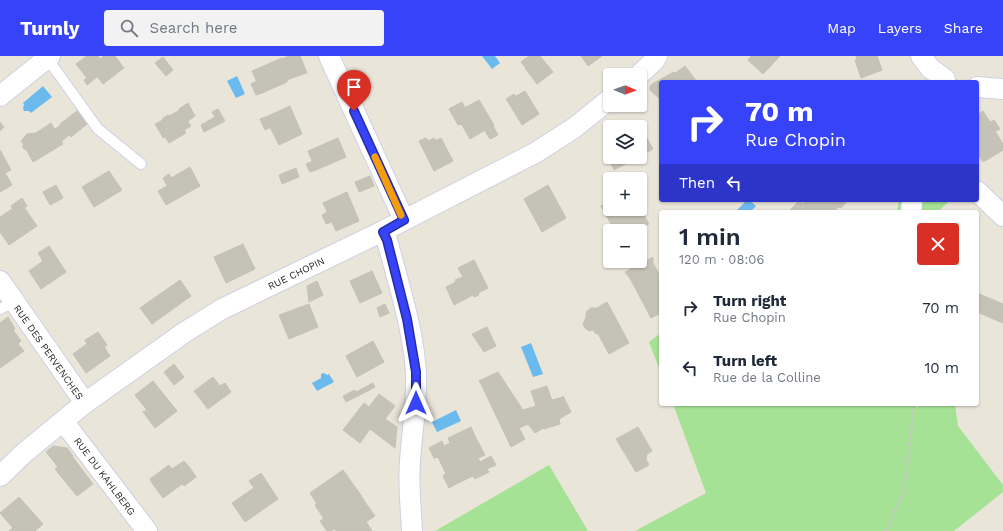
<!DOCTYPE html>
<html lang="en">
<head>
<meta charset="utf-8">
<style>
	:root { --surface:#fff; --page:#f2f2f3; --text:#1f2937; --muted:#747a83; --accent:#3743f9 }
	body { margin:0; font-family:"Work Sans",sans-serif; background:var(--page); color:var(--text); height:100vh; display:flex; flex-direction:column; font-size:15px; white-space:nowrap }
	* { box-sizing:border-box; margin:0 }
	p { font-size:13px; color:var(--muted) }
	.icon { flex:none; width:22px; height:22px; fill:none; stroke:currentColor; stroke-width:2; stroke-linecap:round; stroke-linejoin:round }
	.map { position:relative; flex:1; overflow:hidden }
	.panel { position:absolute; left:659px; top:154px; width:320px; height:196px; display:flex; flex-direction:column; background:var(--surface); border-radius:4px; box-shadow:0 1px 3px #0004 }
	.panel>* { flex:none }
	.top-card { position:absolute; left:659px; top:24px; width:320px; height:122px; border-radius:4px; box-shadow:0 1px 3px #0004; background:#3743f9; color:#fff; overflow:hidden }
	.needle { width:26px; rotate:91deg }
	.tools { position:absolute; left:603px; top:12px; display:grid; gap:8px }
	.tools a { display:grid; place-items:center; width:44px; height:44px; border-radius:4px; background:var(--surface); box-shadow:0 1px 3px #0004; font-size:20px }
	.pin { position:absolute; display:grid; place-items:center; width:34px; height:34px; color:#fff; margin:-41px -17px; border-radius:50% 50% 50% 0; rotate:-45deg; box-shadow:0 0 4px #0007 }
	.pin .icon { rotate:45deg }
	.me { position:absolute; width:44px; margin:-22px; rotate:0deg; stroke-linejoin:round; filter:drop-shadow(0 0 3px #0008) }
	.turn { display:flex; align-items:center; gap:14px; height:84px; padding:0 20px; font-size:18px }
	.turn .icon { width:52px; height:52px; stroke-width:2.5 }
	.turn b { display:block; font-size:28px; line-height:34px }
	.then { display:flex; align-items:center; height:38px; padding:0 20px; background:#0003; gap:8px; font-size:15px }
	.round { display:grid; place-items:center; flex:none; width:42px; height:42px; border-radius:4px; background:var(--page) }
	.headline { display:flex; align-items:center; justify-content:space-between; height:68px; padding:0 20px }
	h1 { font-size:24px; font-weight:600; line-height:30px }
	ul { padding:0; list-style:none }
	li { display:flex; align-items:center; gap:12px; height:60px; padding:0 20px }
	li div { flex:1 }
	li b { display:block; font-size:15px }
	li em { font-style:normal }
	header { display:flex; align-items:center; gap:24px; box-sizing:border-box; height:56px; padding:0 20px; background:var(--accent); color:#fff }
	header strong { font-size:19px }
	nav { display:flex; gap:22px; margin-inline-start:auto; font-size:14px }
	.search { width:280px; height:36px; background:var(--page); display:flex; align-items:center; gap:10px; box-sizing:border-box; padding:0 14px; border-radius:4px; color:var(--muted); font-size:15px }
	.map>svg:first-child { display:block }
	.green { fill:#a5e295 }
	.water { fill:#6bbaee }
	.building { fill:#c5c3b8; stroke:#c5c1b3 }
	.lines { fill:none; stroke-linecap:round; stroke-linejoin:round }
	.lane-casing { stroke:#cecfe1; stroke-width:12 }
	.street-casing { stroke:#cecfe1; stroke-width:22 }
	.path { stroke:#c7c7c7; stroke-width:2.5; stroke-dasharray:3 2; stroke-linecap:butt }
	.lane { stroke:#fff; stroke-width:10 }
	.street { stroke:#fff; stroke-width:20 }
	.route-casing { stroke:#242ca2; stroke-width:10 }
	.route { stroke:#3743f9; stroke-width:7 }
	.slow { stroke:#f59e0b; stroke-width:7 }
	.labels { text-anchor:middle; stroke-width:4; stroke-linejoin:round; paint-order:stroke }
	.street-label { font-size:10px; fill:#282828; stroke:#fff }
</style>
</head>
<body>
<header>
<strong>Turnly</strong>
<div class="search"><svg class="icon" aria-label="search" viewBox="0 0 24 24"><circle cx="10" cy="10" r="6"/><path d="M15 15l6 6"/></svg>Search here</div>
<nav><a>Map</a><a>Layers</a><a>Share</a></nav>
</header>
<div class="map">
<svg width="1003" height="475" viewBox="0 0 1003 475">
	<rect width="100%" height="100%" fill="#eae5d9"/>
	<path class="green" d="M899,144H951L937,156H897Z
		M661,277V317L649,286Z
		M673,348H913L918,352V348H955L958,370L1003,429V436L954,475H635L706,437Z
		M549,409L588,475H435Z"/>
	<path class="water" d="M482,0H495L500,7L492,13Z
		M237,20L245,38L236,42L227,25Z
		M43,30L52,41L31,57L29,55H24L23,52L24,49L23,47Z
		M747,144H749L756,150L750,156H735Z
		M531,287L543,318L533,321L521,291Z
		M324,317L327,319L329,318L334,326L317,335L312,327L321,322V318Z
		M456,354L461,365L437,376L432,366Z"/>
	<path class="building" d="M87,0H98L100,3L104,0H115L124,12L103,28L90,12L83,17L76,8Z
		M289,0H291L300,19L303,18L287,24V26L262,37L252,15L282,2V3Z
		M291,0H300L307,17L300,19Z
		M529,0H540L525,11L521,6Z
		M540,0L553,16L537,28L525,12Z
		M581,0H602L588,10Z
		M751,0H780L763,18L748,4Z
		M856,0H877L882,14L861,22L855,4L857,3Z
		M163,1L173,14L166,20L155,7Z
		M685,10L697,26H668L676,20L674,18Z
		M90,12L97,21L87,29L84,24L87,22L83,17Z
		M674,16L676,20L668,26H661V31L659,33L661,35V44L650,34V30L652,28Z
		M257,25L262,37L256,39L251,28Z
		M525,35L539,58L522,69L510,49L518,44L516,40Z
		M514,38L518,44L510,49L506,43Z
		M479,44L494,69L470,83L455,57Z
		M462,46L465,52L455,57L461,68L458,69L449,53Z
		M188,47L195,60L188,65L186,63L185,64L179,53Z
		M290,50L302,78L279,89L270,71L273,70L268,60Z
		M218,53L225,65L204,76L201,69L215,61L212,56Z
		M180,54L191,70L184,74L186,77L169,87L165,81L163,82L161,78L165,76L159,66L163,64L162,63L168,59L169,60Z
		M77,55L87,68L71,81L60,68Z
		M983,55L990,66L994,64L1000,73L995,75L1003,88V94L983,106L977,96L979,95L977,91V59Z
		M268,60L273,70L265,74L260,63Z
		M0,66L4,71L0,75Z
		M159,66L165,76L161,78L155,68Z
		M51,67L63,88L33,106L26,93L25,94L22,90L24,89L21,85L27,78L36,77Z
		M61,69L69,79L62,85L55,73Z
		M493,70L498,79L490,83L485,75Z
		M642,73L653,93L640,100V75Z
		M338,82L346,101L316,114L308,95Z
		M426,82L428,85L434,82L436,85L422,91L419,85Z
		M441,82L453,105L434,115L422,91Z
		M610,88V101H638L614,114L603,92Z
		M0,94L11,114L5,117L12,129L0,136Z
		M313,105L316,114L310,116L306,108Z
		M190,111L200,130L175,144L163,122L169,118L171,122Z
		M296,112L299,121L282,128L279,119Z
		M109,115L122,134L94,151L82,131Z
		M370,120L374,130L359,136L355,126Z
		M56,129L63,142L50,149L43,136Z
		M548,129L566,162L542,176L524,143Z
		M167,130L175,144L166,149L158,135Z
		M347,136L359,165L336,175L323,147Z
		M22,142L27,150L24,152L21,147L13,153L11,150Z
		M807,144H848L841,152L838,151L834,156H788L799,145L803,148Z
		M610,145V153H616L606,159L601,150Z
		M21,147L37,170L9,189L0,176V161Z
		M640,152L649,168L636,175H615L606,159L616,153L619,157L626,153Z
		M616,153H626L619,157Z
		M327,156L332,166L326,168L322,159Z
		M243,188L255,213L226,227L214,201Z
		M49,190L66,216L41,233L29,215L43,205L38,197Z
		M653,201V207L629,221L625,216Z
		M474,204L488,232L478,237L479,239L474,241L473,239L454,249L446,231L456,226L455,224L463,221L458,212Z
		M653,207L661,222V257L651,262L631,224L641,219L639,215Z
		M372,215L382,237L360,247L350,225Z
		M639,215L641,219L631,224L629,221Z
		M180,224L191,240L152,268L140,252Z
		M317,225L323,239L309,246L307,230Z
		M977,237L1003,248V267L977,256Z
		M607,246L629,287L609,298L597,276L600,275L596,267L590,266L586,261V258L587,255L591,252H597Z
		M309,248L318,271L289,283L279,259Z
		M385,248L389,257L380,261L377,252Z
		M8,261L15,273L13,274L21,285L18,288L24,295L0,312V267Z
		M586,261L590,266L596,267L600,275L597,276L598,277L596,278L593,274L589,275L585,272L583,268Z
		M487,271L496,290L484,296L472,278Z
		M98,276L107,289L104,291L95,278Z
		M95,278L103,289L98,293L92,284L87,288L85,284Z
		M92,284L98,293L103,289L110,300L86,317L73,298Z
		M373,285L384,306L357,321L346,300Z
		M174,308L184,321L174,329L164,316Z
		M498,316L523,354L536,350L537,353L523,359L512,343L508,345L496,320L481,328L479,325Z
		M496,320L508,345L512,343L523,359L564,344L563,340L571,356L535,377L528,368L519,372L525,383L511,391L481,328Z
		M213,321L220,330L225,327L231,336L208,353L194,335Z
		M153,325L177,355L155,372L143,356L147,354L135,339Z
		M373,327L375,331L358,340L356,336Z
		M547,330L553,348L537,353L531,335Z
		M355,334L358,340L346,346L343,340Z
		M379,338L395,350L385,363L397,371L395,392L370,373L360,387L343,374L364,347L369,351Z
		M563,341L564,344L553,348L552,344Z
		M559,363L560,368L544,373V372Z
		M471,371L475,380L434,402L429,392L442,385L444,390L450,387L448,382Z
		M638,371L652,395L647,398L646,403L649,409L636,416L616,383Z
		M475,380L485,399L478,402L480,406L491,400L496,409L487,413L489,416L475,423L473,420L454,429L450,421L454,419L452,415L443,420L446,418L438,401L434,402Z
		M53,390L67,392L73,400L58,411L46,396Z
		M72,400L93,428L77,440L55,413Z
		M184,405L190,412L177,420L172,413Z
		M169,409L172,413L152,427L150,423Z
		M190,412L196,421L184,430L177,420Z
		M172,413L182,428L163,442L152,427Z
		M343,414L360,438L324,463L315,449L317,448L310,437Z
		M452,415L454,419L450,421L454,429L449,432L443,420Z
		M261,417L278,443L245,466L232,447L254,432L249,425Z
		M360,438L367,449L359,455L351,444Z
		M19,441L43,468L35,475H9L13,472L0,457Z
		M351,444L359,455L331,475H327L320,465Z
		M367,449L375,460L366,466L359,455Z
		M359,455L372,475H336L334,472Z"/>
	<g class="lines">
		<defs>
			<path id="lane" d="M47,2L98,73L141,108
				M0,253L14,246"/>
			<path id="street" d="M329,0L404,164
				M921,0L930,12L945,23L943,26
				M639,19L654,5L657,0
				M977,31L1003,33
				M0,40L50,0
				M977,135L1003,160
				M911,156L912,144
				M383,175L387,184C398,226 414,275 416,318C417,347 412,376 410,405C408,428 411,452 412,475
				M0,225L85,347
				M63,365L147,475
				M0,420L24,397L85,347L185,276L222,253L383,175L535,97L574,72L610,43"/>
		</defs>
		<use href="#lane" class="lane-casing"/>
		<use href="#street" class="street-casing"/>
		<path class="path" d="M886,475L904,435L912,368V348"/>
		<use href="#lane" class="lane"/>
		<use href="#street" class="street"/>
	</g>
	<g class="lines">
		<defs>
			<path id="route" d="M354,55L404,164L383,176L387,184L407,263L416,316V347"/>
		</defs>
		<use href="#route" class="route-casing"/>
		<use href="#route" class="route"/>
		<path class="slow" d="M375,101L401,159"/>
	</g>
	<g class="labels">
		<g class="street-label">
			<text transform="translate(296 217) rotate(-26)" y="4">RUE CHOPIN</text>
			<text transform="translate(49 296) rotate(55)" y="4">RUE DES PERVENCHES</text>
			<text transform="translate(105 420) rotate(53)" y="4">RUE DU KAHLBERG</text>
		</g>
	</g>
</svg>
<div class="tools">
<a><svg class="needle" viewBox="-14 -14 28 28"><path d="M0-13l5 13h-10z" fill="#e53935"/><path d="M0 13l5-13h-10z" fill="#747a83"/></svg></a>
<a><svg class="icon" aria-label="layers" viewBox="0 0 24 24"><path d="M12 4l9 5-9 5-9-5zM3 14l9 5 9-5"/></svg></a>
<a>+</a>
<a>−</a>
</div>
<div class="pin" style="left:354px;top:55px;background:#d93025"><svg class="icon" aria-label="arrive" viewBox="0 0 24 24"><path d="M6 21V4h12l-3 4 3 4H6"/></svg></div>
<svg class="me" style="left:416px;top:347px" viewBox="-20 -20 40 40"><path d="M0-17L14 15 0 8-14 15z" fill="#3743f9" stroke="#fff" stroke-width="4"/></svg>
<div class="top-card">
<div class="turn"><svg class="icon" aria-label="right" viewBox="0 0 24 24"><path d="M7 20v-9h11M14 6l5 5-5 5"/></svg><div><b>70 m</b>Rue Chopin</div></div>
<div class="then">Then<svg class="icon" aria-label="left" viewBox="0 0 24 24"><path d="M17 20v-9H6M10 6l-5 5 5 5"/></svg></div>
</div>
<section class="panel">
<div class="headline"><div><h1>1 min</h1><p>120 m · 08:06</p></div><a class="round" style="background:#d93025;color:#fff"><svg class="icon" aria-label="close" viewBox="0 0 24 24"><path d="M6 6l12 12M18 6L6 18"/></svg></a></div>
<ul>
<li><svg class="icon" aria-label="right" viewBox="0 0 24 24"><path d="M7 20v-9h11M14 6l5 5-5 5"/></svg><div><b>Turn right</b><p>Rue Chopin</p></div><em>70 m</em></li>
<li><svg class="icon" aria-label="left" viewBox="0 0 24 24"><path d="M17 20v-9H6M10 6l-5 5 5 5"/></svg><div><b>Turn left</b><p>Rue de la Colline</p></div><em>10 m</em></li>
</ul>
</section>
</div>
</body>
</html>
